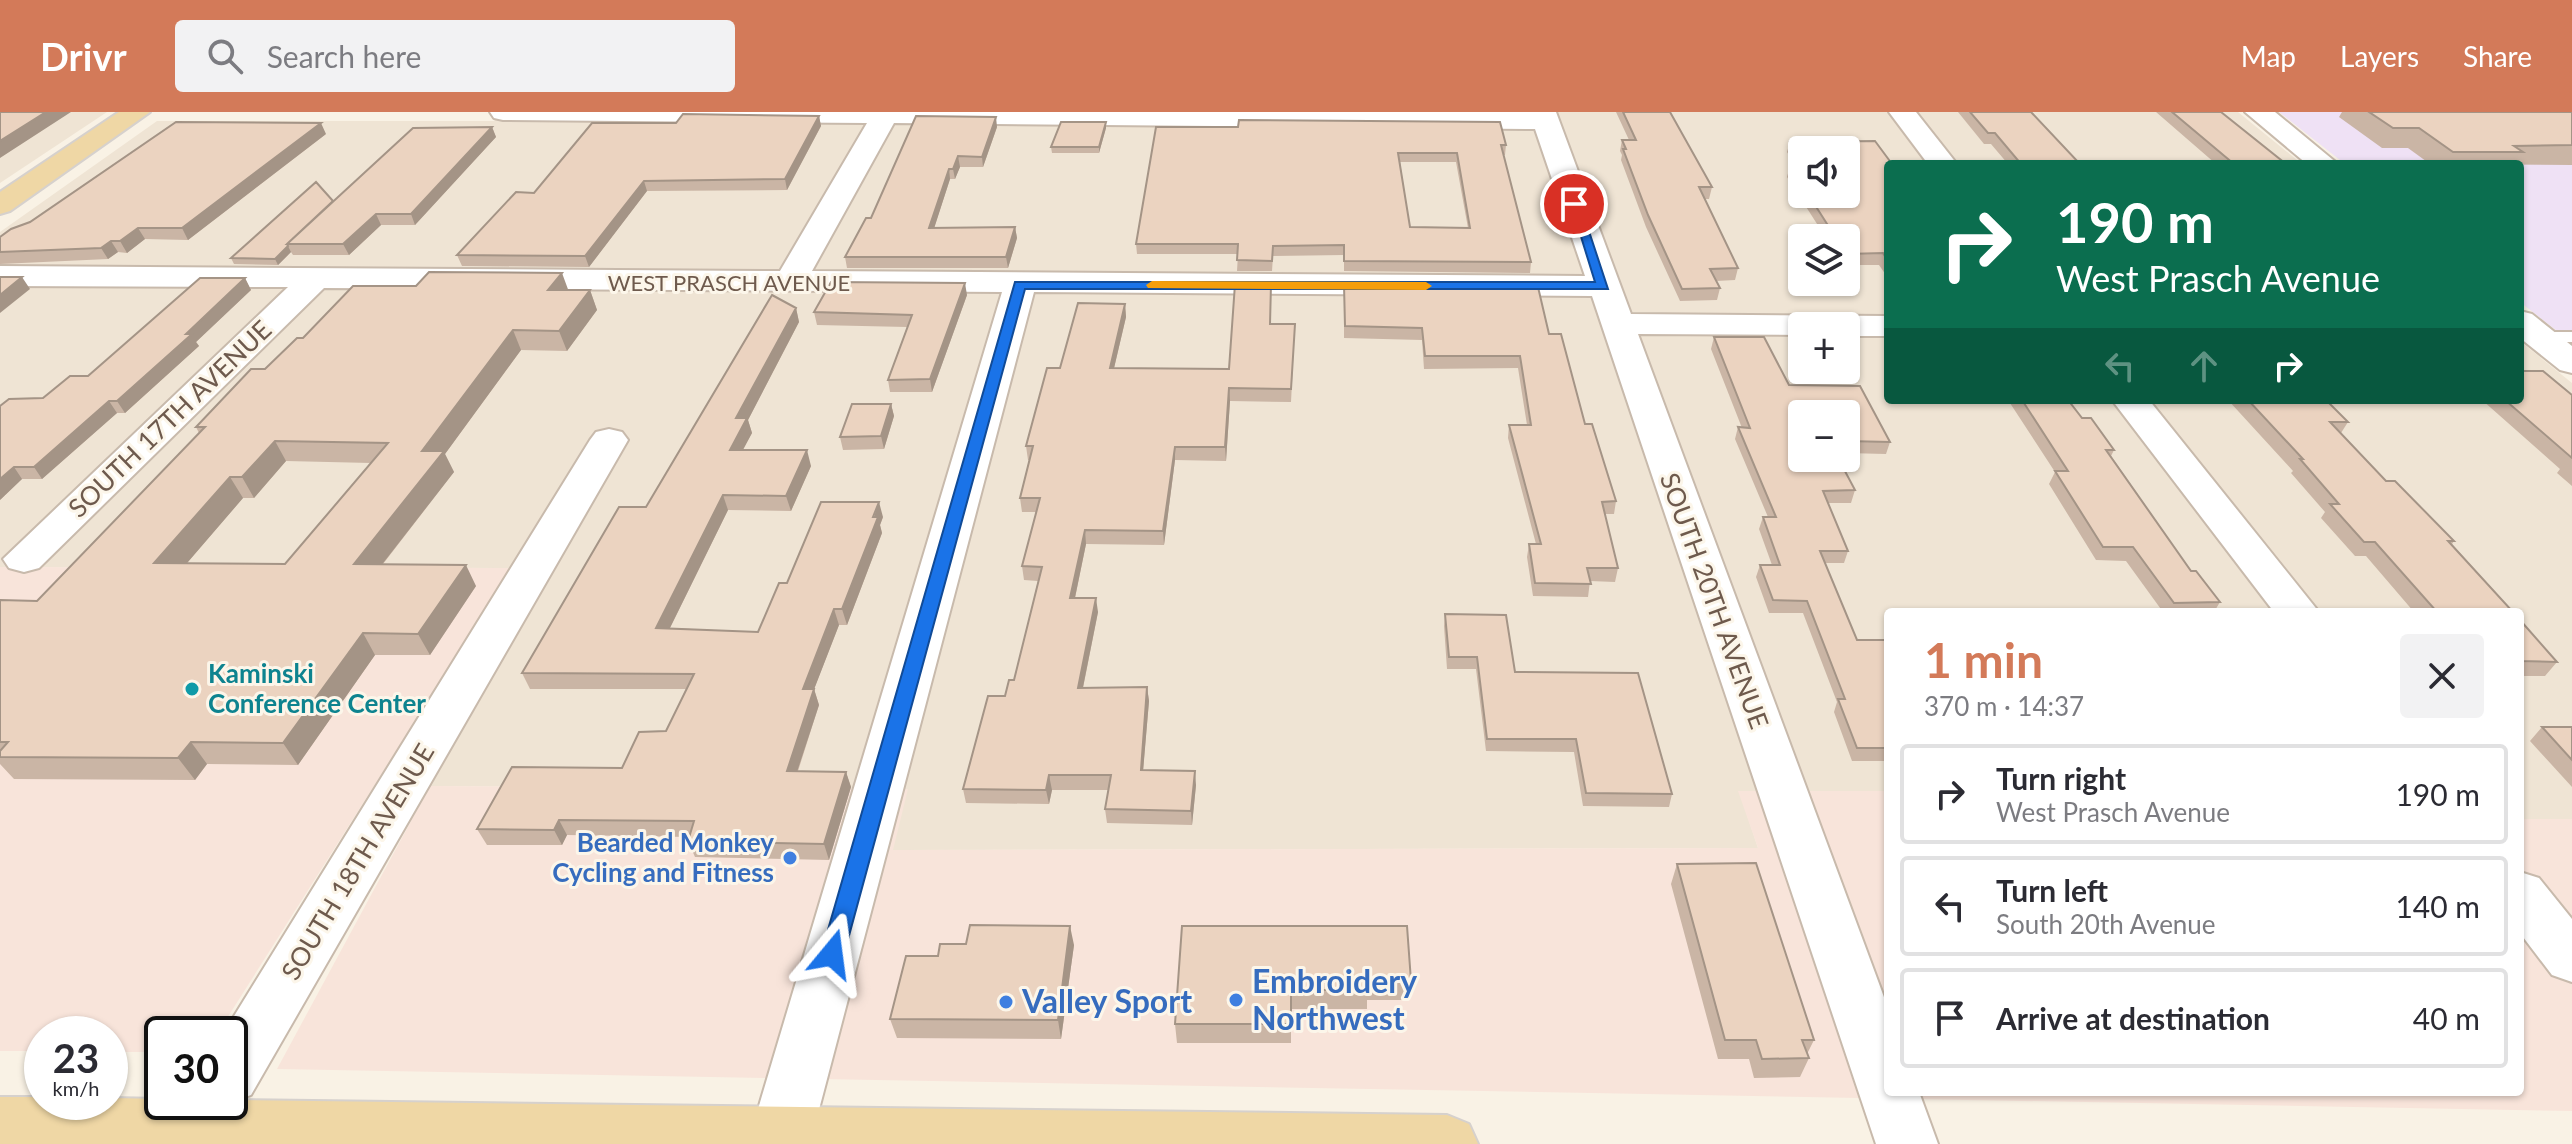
<!DOCTYPE html>
<html lang="en">
<head>
<meta charset="utf-8">
<style>
	:root { --surface:#fff; --page:#f2f2f3; --text:#2b2b33; --muted:#7c7c81; --line:#e1e1e2; --accent:#d37a59 }
	body { margin:0; font-family:Lato,sans-serif; background:var(--page); color:var(--text); height:100vh; display:flex; flex-direction:column; font-size:30px; white-space:nowrap }
	* { box-sizing:border-box; margin:0 }
	p { font-size:26px; color:var(--muted) }
	.icon { flex:none; width:44px; height:44px; fill:none; stroke:currentColor; stroke-width:2; stroke-linecap:round; stroke-linejoin:round }
	.map { position:relative; flex:1; overflow:hidden }
	.sheet { position:absolute; left:1884px; top:496px; width:640px; height:488px; display:flex; flex-direction:column; background:var(--surface); border-radius:8px; box-shadow:0 2px 6px #0004 }
	.sheet>* { flex:none }
	.top-card { position:absolute; left:1884px; top:48px; width:640px; height:244px; border-radius:8px; box-shadow:0 2px 6px #0004; background:#0b6e4f; color:#fff; overflow:hidden }
	.tools { position:absolute; left:1788px; top:24px; display:grid; gap:16px }
	.tools a { display:grid; place-items:center; width:72px; height:72px; border-radius:8px; background:var(--surface); box-shadow:0 2px 6px #0004; font-size:40px }
	.speed { position:absolute; left:24px; top:904px; display:flex; gap:16px; font-size:40px; font-weight:700; text-align:center }
	.speed>* { display:grid; place-content:center; width:104px; height:104px; border-radius:50%; background:var(--surface); box-shadow:0 2px 6px #0004; line-height:1 }
	.speed small { font-size:20px; font-weight:400 }
	.speed .limit { border:4px solid #111; border-radius:12px; background:#fff; color:#111 }
	.pin { position:absolute; display:grid; place-items:center; width:68px; height:68px; color:#fff; margin:-34px; border:4px solid #fff; border-radius:50%; box-shadow:0 2px 8px #0007 }
	.me { position:absolute; width:88px; margin:-44px; rotate:16deg; stroke-linejoin:round; filter:drop-shadow(0 0 6px #0008) }
	.turn { display:flex; align-items:center; gap:28px; height:168px; padding:0 40px; font-size:36px }
	.turn .icon { width:104px; height:104px; stroke-width:2.5 }
	.turn b { display:block; font-size:56px; line-height:68px }
	.lanes { display:flex; align-items:center; height:76px; padding:0 40px; background:#0003; justify-content:center; gap:40px; direction:ltr }
	.lanes .off { opacity:.35 }
	.round { display:grid; place-items:center; flex:none; width:84px; height:84px; border-radius:8px; background:var(--page) }
	.summary { display:flex; align-items:center; justify-content:space-between; height:136px; padding:0 40px }
	h1 { font-size:48px; font-weight:700; line-height:60px; color:var(--accent) }
	ul { padding:0; list-style:none }
	li { display:flex; align-items:center; gap:24px; height:100px; margin:0 16px 12px; padding:0 24px; border:4px solid var(--line); border-radius:8px }
	li div { flex:1 }
	li b { display:block; font-size:30px }
	li em { font-style:normal }
	header { display:flex; align-items:center; gap:48px; box-sizing:border-box; height:112px; padding:0 40px; background:var(--accent); color:#fff }
	header strong { font-size:38px }
	nav { display:flex; gap:44px; margin-inline-start:auto; font-size:28px }
	.search { width:560px; height:72px; background:var(--page); display:flex; align-items:center; gap:20px; box-sizing:border-box; padding:0 28px; border-radius:8px; color:var(--muted); font-size:30px }
	.map>svg:first-child { display:block }
	.residential { fill:#efe4d4; fill-rule:evenodd }
	.commercial { fill:#f8e4da }
	.education { fill:#efe1f5 }
	.lines { fill:none; stroke-linecap:round; stroke-linejoin:round }
	.service-casing { stroke:#c8baac; stroke-width:4 }
	.minor-casing { stroke:#c8baac; stroke-width:4 }
	.primary-casing { stroke:#d6d1cd; stroke-width:4 }
	.service { fill:#fff; fill-rule:evenodd }
	.minor { fill:#fff; fill-rule:evenodd }
	.primary { fill:#efd7a5; fill-rule:evenodd }
	.wall { fill:#cab5a5; fill-rule:evenodd }
	.shaded-wall { fill:#a49486 }
	.building { fill:#ebd3c0; stroke:#a49486; stroke-width:2; fill-rule:evenodd }
	.route { fill:#1a73e8; stroke:#114b97; stroke-width:2 }
	.slow { fill:#f59e0b }
	.culture-dot { fill:#0f9aa8; stroke:#fcf6ea; stroke-width:3 }
	.shop-dot { fill:#3f7fe0; stroke:#fcf6ea; stroke-width:3 }
	.labels { text-anchor:middle; stroke-width:6; stroke-linejoin:round; paint-order:stroke }
	.far-street-label { font-size:22px; fill:#6e5a4d; stroke:#fcf6ea }
	.street-label { font-size:26px; fill:#6e5a4d; stroke:#fcf6ea }
	.culture-label { font-size:26px; font-weight:bold; fill:#0d838f; stroke:#fcf6ea; text-anchor:start }
	.shop-label { font-size:26px; font-weight:bold; fill:#366cbe; stroke:#fcf6ea; text-anchor:end }
	.near-shop-label { font-size:32px; font-weight:bold; fill:#366cbe; stroke:#fcf6ea; text-anchor:start }
</style>
</head>
<body>
<header>
<strong>Drivr</strong>
<div class="search"><svg class="icon" aria-label="search" viewBox="0 0 24 24"><circle cx="10" cy="10" r="6"/><path d="M15 15l6 6"/></svg>Search here</div>
<nav><a>Map</a><a>Layers</a><a>Share</a></nav>
</header>
<div class="map">
<svg width="2572" height="1032" viewBox="0 0 2572 1032">
	<rect width="100%" height="100%" fill="#f9f2e5"/>
	<path class="residential" d="M0,0H107L0,71Z
		M503,0H2238L2302,52H1888V288H2520V229L2572,271V707H2520V500H1888V679H1739L1758,736L892,738L907,677L430,674L543,463L512,456L0,455V120L157,9H494ZM1802,38H1846V82H1802ZM1802,126H1846V170H1802ZM1802,214H1846V258H1802ZM1802,302H1846V346H1802Z"/>
	<path class="commercial" d="M0,455L512,456L217,922H162V940H110V922H42V939H0Z
		M430,674L908,677L893,738L1758,736L1738,679H1888V980H2520V707H2572V999L277,957Z"/>
	<path class="education" d="M2279,0H2572V226H2566L2520,190V52H2345Z"/>
	<g class="lines">
		<defs>
			<path id="service" d="M2572,220V230H2540L2531,225L2540,220Z"/>
			<path id="minor" d="M490,0H1556L1631,202L1888,204V224H1846V214H1802V223L1638,222L1888,896V980H1919L1938,1032H1876L1592,184L1034,180L812,1024L808,1032H754L750,1024L1002,180L324,176L39,456L24,460L9,456L3,447L288,175L0,174V154L780,159L867,11L503,8L494,6ZM894,11L1535,17L1585,164L812,159Z
				M1889,0H1916L1957,52H1928Z
				M2245,0H2275L2338,52H2307Z
				M2520,199L2532,202L2572,234V261L2560,258L2520,226Z
				M2112,288H2149L2319,500H2274Z
				M609,317L622,320L628,328L251,983L230,991L228,990L230,922H223L590,328L596,320Z
				M2520,760L2539,766L2572,807V870L2552,863L2520,821Z"/>
			<path id="primary" d="M119,0H150L10,99L0,102V80Z
				M0,985H42V990H110V986L162,987V990L230,988L1447,1003L1469,1012L1478,1032H0Z"/>
		</defs>
		<use href="#service" class="service-casing"/>
		<use href="#minor" class="minor-casing"/>
		<use href="#primary" class="primary-casing"/>
		<use href="#service" class="service"/>
		<use href="#minor" class="minor"/>
		<use href="#primary" class="primary"/>
	</g>
	<path class="wall" d="M1616,0H1670L1712,75L1709,87H1705L1738,156L1735,168L1716,169L1720,176L1717,188L1680,189L1646,115L1621,48L1622,43L1620,39L1622,28H1629Z
		M1958,0H2031L2080,52H2008L1991,32H1984Z
		M2156,0H2221L2286,52H2216Z
		M2342,0H2572V53L2430,52L2408,36H2382L2339,5Z
		M819,4L821,14L787,78L647,79L589,155L462,154L457,143L534,81Z
		M1106,10V16L1099,41H1052L1051,35Z
		M492,15L496,25L415,113H381L349,143H293L291,140L278,153L234,152L231,146L333,89Z
		M997,15L983,55H960L955,67H950L934,116L1015,115L1017,126L1008,156H847L845,145L871,106Z
		M1156,15L1506,33L1505,43H1503L1531,150L1530,161L1344,159V143L1273,144L1272,159H1237L1238,142H1137L1136,132ZM1400,50H1456L1468,116L1410,115Z
		M326,22L188,128L145,127L127,141L118,140L108,147L0,152V125Z
		M1790,30L1888,52V166L1879,153H1846V126H1826L1787,65L1790,54H1796L1787,40ZM1802,38L1846,82H1802Z
		M245,166L251,178L196,230L199,234L125,301H117L42,367H22L0,388L43,286L88,264Z
		M1271,172L1270,212H1295L1291,290L1230,289L1226,349L1175,348L1164,433L1086,432L1075,486L1098,500L1083,576L1147,575L1149,589L1143,658L1196,673L1192,713L1107,711L1105,697L1108,678H1052L1049,692L966,691L963,677L1005,584L1014,568L1038,469L1024,468L1022,454L1036,400H1022L1020,386L1029,348H1028L1026,334L1060,256L1125,192L1126,205L1114,256L1229,257Z
		M1344,173L1549,222L1616,389L1614,402H1605L1618,456L1615,470L1590,469L1588,485L1533,484L1527,445L1529,432H1536L1508,326L1509,313H1527L1518,256L1424,257L1422,228L1344,226Z
		M568,178H590L597,198L567,239L521,238L445,342L454,360L383,452L476,474L430,543H375L298,653L207,652L195,668L14,667L0,652V488L37,489L199,321L196,315L303,226ZM286,349L371,351L285,452L187,451L243,386H254Z
		M967,183L932,280H890L888,268L907,215L817,213L814,200Z
		M796,196L799,210L748,308L752,321L742,338L811,354L791,399L728,398L670,516L758,520L787,471L883,405L880,413L882,421L847,513H839L814,577L819,593L798,659L846,660L851,675L829,748L695,745L688,729L689,725L567,723L562,733H487L477,717L622,656L666,619L686,577H530L522,561Z
		M1714,225H1764L1789,273L1860,274L1890,330L1886,342L1846,341V302H1802V346H1838L1855,378L1851,391H1828L1848,439L1844,451H1825L1857,528H1888V649H1852L1834,600L1837,590L1803,501H1769L1756,465L1760,453H1772L1759,417L1763,405H1768L1735,327L1738,315L1742,316L1711,237Z
		M2572,283V374L2557,361L2560,357L2482,288H2520Z
		M2008,288H2068L2082,306L2114,338L2111,344L2191,459L2220,490L2214,500H2163L2126,449L2096,448L2049,372L2055,360Z
		M2228,288H2326L2348,310L2341,321L2386,369L2454,429L2452,432L2513,500H2414L2366,444H2355L2321,406L2325,400L2291,361L2293,359Z
		M891,292L894,304L884,337L843,338L840,325Z
		M1445,502L1515,560L1672,682L1669,695L1583,694L1574,640L1486,639L1476,557H1447L1444,514Z
		M2520,508L2557,550L2545,564H2520Z
		M2542,615H2572V675L2530,629Z
		M1677,752L1814,928L1807,942L1809,946L1800,965L1754,966L1749,947H1718L1671,772Z
		M1182,814L1411,869L1409,888H1367V897H1291V931H1177L1175,912Z
		M1074,833L1061,927L897,926L890,907L938,844Z"/>
	<path class="shaded-wall" d="M46,0H71L0,46V29Z
		M819,4L821,14L787,78L785,67Z
		M996,5L997,15L983,55L982,45Z
		M1106,10V16L1099,41V35Z
		M321,11L326,22L188,128L182,116Z
		M492,15L496,25L415,113L411,102Z
		M958,44L960,55L955,67L953,57Z
		M949,57L950,67L931,126L929,116Z
		M644,69L647,79L589,155L585,144Z
		M376,102L381,113L349,143L343,132Z
		M1015,115L1017,126L1008,156L1006,145Z
		M138,116L145,127L127,141L120,129Z
		M111,129L118,140L108,147L101,136Z
		M288,134L291,140L278,153L275,147Z
		M562,161L569,180L548,178Z
		M22,165L30,177L0,201V183Z
		M245,166L251,178L196,230L199,234L125,301L117,289L186,222Z
		M965,171L967,183L932,280L930,267Z
		M590,178L597,198L567,239L559,219Z
		M1125,192L1126,205L1111,269L1110,256Z
		M796,196L799,210L748,308L752,321L735,353L730,338L736,306Z
		M513,218L521,238L445,342L454,360L366,473L354,452L422,339Z
		M1229,276L1230,289L1226,349L1225,335Z
		M109,289L117,301L42,367L34,355Z
		M891,292L894,304L884,337L881,324Z
		M275,329L286,349L254,386L242,365Z
		M1175,335V348L1164,433L1163,419Z
		M807,338L811,354L791,399L786,384Z
		M14,355L22,367L0,388V367Z
		M230,365L243,386L169,472L154,451Z
		M723,383L728,398L662,532L656,516Z
		M879,390L883,405L880,413L882,421L847,513L842,497Z
		M1085,418L1086,432L1072,500L1070,486Z
		M466,453L476,474L430,543L418,522Z
		M1096,486L1098,500L1080,590L1078,576Z
		M834,497L839,513L808,593L803,577Z
		M363,521L375,543L298,653L283,631Z
		M1147,575L1149,589L1142,672L1141,658Z
		M814,577L819,593L792,675L787,659Z
		M191,630L207,652L195,668L178,646Z
		M1195,659L1196,673L1192,713L1191,699Z
		M846,660L851,675L829,748L824,732Z
		M1049,663L1052,678L1049,692L1046,678Z
		M559,708L567,723L562,733L554,718Z
		M1070,814L1074,833L1061,927L1058,908Z"/>
	<path class="building" d="M0,0H46L0,29Z
		M1623,0H1670L1712,75H1699L1738,156L1710,157L1720,176L1682,177L1648,103L1623,37H1626L1622,28H1636Z
		M1970,0H2031L2080,52H2021L1995,21H1988Z
		M2172,0H2221L2286,52H2234Z
		M2369,0H2572V33L2514,34L2523,40H2453L2419,16H2393Z
		M683,2L819,4L785,67L644,69L585,144L457,143L516,80L534,81L592,11H676Z
		M916,4L996,5L982,45L958,44L953,57H949L929,116L1015,115L1006,145H845L866,106H871Z
		M1239,8L1500,10L1506,33H1501L1531,150L1344,149V133L1273,134L1272,149L1237,148L1238,132H1136L1156,15H1238ZM1398,41H1457L1470,116L1410,115Z
		M176,10L321,11L182,116H138L120,129H111L101,136L0,140V125L11,117L30,110Z
		M1061,10H1106L1099,35H1051Z
		M492,15L411,102H376L343,132H287L413,16Z
		M1875,29L1892,52H1888V149L1883,141L1846,142V126H1836L1808,82H1846V38H1802V48L1790,30Z
		M1790,54H1802V73Z
		M316,70L333,89L287,132L288,134L275,147L231,146Z
		M429,160L562,161L548,178H590L559,219L513,218L422,339H444L354,452L466,453L418,522L363,521L283,631L191,630L178,646L0,645V639L8,630H0V488L37,489L205,315H196L251,257H265L297,226H303L353,174H416ZM275,329L388,331L285,452L154,451L230,365H242Z
		M0,165H22L0,183Z
		M200,166H245L186,222H192L117,289H109L34,355H14L0,367V294L9,287L43,286L70,264H88Z
		M831,170L965,171L930,267L888,268L912,203L814,200Z
		M1235,172H1271L1270,212H1295L1291,277L1229,276L1225,335H1175L1163,419L1085,418L1070,486H1096L1078,576L1147,575L1141,658L1195,659L1191,699L1105,697L1111,663H1049L1046,678L963,677L988,584H1005L1009,568H1014L1042,455L1022,454L1040,386H1020L1033,334H1026L1047,256H1060L1078,191L1125,192L1110,256L1229,257Z
		M1344,173L1538,175L1549,222H1561L1585,312H1592L1616,389L1602,390L1618,456H1587L1591,472L1535,471L1529,432H1541L1509,313H1531L1520,244H1425L1422,216L1345,214Z
		M772,183L796,196L736,306H747L730,338H807L786,384L723,383L656,516L758,520L779,471H787L821,390H879L873,405H878L842,497H834L803,577H814L787,659L846,660L824,732L688,729L694,709L559,708L554,718L477,717L512,655L622,656L639,620L666,619L694,562L522,561L619,395H646Z
		M1714,225H1764L1789,273L1860,274L1890,330L1846,329V302H1802V346H1838L1855,378L1823,379L1848,439H1820L1857,528H1888V636H1857L1838,587H1845L1807,489L1773,488L1760,453H1780L1763,405H1776L1738,315L1750,316Z
		M2520,259H2543L2572,283V346L2505,288H2520Z
		M2022,288H2068L2082,306H2091L2114,338H2106L2191,459H2196L2220,490L2174,491L2133,435H2103L2055,359H2068Z
		M2248,288H2326L2348,310H2330L2386,369H2395L2454,429H2448L2513,500H2437L2375,430H2364L2330,392H2339L2300,347H2303Z
		M852,292H891L881,324L840,325Z
		M1445,502L1506,503L1515,560L1638,561L1672,682L1586,681L1576,627H1487L1477,545H1449Z
		M2520,508L2557,550L2520,549Z
		M2542,615H2572V648Z
		M1756,751L1814,928H1802L1809,946L1762,947L1756,928H1725L1677,752Z
		M970,813L1070,814L1058,908L890,907L906,844H938L940,832H966Z
		M1182,814H1407L1411,869H1368V878H1291V912H1175Z"/>
	<path class="route" d="M1570,89L1580,92L1608,177H1025L844,842L840,848H824L821,842L1015,170H1595Z"/>
	<path class="slow" d="M1152,169L1426,170L1432,174L1426,178L1148,176L1146,173Z"/>
	<circle class="culture-dot" cx="192" cy="577" r="8"/>
	<g class="shop-dot">
		<circle cx="790" cy="746" r="8"/>
		<circle cx="1236" cy="888" r="8"/>
		<circle cx="1006" cy="890" r="8"/>
	</g>
	<g class="labels">
		<g class="far-street-label">
			<text x="729" y="179">WEST PRASCH AVENUE</text>
		</g>
		<g class="street-label">
			<text transform="translate(170 307) rotate(-44)" y="9">SOUTH 17TH AVENUE</text>
			<text transform="translate(1714 489) rotate(70)" y="9">SOUTH 20TH AVENUE</text>
			<text transform="translate(358 750) rotate(-59)" y="9">SOUTH 18TH AVENUE</text>
		</g>
		<g class="culture-label">
			<text x="208" y="571">Kaminski<tspan x="208" dy="30">Conference Center</tspan></text>
		</g>
		<g class="shop-label">
			<text x="774" y="740">Bearded Monkey<tspan x="774" dy="30">Cycling and Fitness</tspan></text>
		</g>
		<g class="near-shop-label">
			<text x="1252" y="881">Embroidery<tspan x="1252" dy="37">Northwest</tspan></text>
			<text x="1022" y="901">Valley Sport</text>
		</g>
	</g>
</svg>
<div class="tools">
<a><svg class="icon" aria-label="sound" viewBox="0 0 24 24"><path d="M4 9h4l5-4v14l-5-4H4zM17 9q2 3 0 6"/></svg></a>
<a><svg class="icon" aria-label="layers" viewBox="0 0 24 24"><path d="M12 4l9 5-9 5-9-5zM3 14l9 5 9-5"/></svg></a>
<a>+</a>
<a>−</a>
</div>
<div class="speed"><div>23<small>km/h</small></div><div class="limit">30</div></div>
<div class="pin" style="left:1574px;top:92px;background:#d93025"><svg class="icon" aria-label="arrive" viewBox="0 0 24 24"><path d="M6 21V4h12l-3 4 3 4H6"/></svg></div>
<svg class="me" style="left:832px;top:842px" viewBox="-20 -20 40 40"><path d="M0-17L14 15 0 8-14 15z" fill="#1a73e8" stroke="#fff" stroke-width="4"/></svg>
<div class="top-card">
<div class="turn"><svg class="icon" aria-label="right" viewBox="0 0 24 24"><path d="M7 20v-9h11M14 6l5 5-5 5"/></svg><div><b>190 m</b>West Prasch Avenue</div></div>
<div class="lanes"><svg class="icon off" aria-label="left" viewBox="0 0 24 24"><path d="M17 20v-9H6M10 6l-5 5 5 5"/></svg><svg class="icon off" aria-label="ahead" viewBox="0 0 24 24"><path d="M12 20V5M6 11l6-6 6 6"/></svg><svg class="icon" aria-label="right" viewBox="0 0 24 24"><path d="M7 20v-9h11M14 6l5 5-5 5"/></svg></div>
</div>
<section class="sheet">
<div class="summary"><div><h1>1 min</h1><p>370 m · 14:37</p></div><a class="round"><svg class="icon" aria-label="close" viewBox="0 0 24 24"><path d="M6 6l12 12M18 6L6 18"/></svg></a></div>
<ul>
<li><svg class="icon" aria-label="right" viewBox="0 0 24 24"><path d="M7 20v-9h11M14 6l5 5-5 5"/></svg><div><b>Turn right</b><p>West Prasch Avenue</p></div><em>190 m</em></li>
<li><svg class="icon" aria-label="left" viewBox="0 0 24 24"><path d="M17 20v-9H6M10 6l-5 5 5 5"/></svg><div><b>Turn left</b><p>South 20th Avenue</p></div><em>140 m</em></li>
<li><svg class="icon" aria-label="arrive" viewBox="0 0 24 24"><path d="M6 21V4h12l-3 4 3 4H6"/></svg><div><b>Arrive at destination</b></div><em>40 m</em></li>
</ul>
</section>
</div>
</body>
</html>
